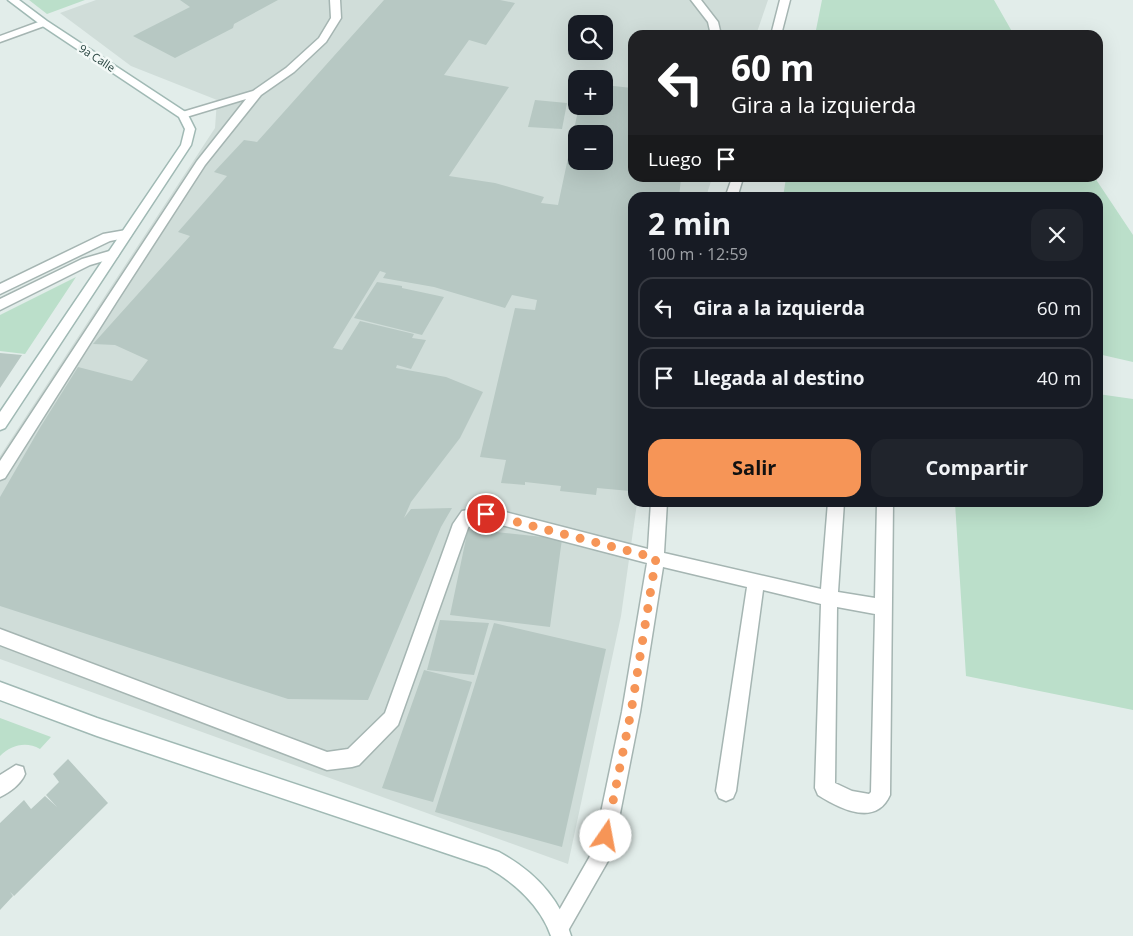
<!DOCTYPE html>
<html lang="es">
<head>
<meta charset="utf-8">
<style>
	:root { --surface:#171b24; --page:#20242c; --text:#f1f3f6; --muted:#9ea1a6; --line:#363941; --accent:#f69557 }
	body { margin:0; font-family:"Open Sans",sans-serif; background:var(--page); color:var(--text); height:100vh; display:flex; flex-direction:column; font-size:19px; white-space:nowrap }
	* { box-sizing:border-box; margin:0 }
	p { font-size:16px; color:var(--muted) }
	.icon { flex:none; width:28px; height:28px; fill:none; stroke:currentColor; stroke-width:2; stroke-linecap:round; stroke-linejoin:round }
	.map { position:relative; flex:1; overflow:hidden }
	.panel { position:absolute; left:628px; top:192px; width:475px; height:315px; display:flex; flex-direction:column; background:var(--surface); border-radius:15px; box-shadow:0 5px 20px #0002 }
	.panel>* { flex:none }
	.banner { position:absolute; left:628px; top:30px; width:475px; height:152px; border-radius:15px; box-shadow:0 5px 20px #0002; background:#202124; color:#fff; overflow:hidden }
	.tools { position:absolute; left:568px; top:15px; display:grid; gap:10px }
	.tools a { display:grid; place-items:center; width:45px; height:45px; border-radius:10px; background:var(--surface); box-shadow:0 5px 20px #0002; font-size:25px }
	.pin { position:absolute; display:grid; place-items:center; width:42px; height:42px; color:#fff; margin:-21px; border:2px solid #fff; border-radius:50%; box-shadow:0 1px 5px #0007 }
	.me { position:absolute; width:55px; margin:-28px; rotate:12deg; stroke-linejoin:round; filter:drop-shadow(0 0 4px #0008) }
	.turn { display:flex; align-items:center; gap:18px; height:105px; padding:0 20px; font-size:22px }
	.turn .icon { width:65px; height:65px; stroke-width:2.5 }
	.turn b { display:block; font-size:35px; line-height:42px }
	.then { display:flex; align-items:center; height:48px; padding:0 20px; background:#0003; gap:10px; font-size:19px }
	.round { display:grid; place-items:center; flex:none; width:52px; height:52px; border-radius:15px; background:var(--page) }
	.overview { display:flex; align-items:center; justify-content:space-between; height:85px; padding:0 20px }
	h1 { font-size:30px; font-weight:700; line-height:38px }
	.primary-button { display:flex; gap:10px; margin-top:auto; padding:10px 20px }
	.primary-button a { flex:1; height:58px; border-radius:15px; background:var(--accent); color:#111; font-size:20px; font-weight:700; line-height:58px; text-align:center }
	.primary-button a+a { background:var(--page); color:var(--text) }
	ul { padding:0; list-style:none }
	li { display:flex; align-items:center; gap:15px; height:62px; margin:0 10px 8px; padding:0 10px; border:2px solid var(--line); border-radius:15px }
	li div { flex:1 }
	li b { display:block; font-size:19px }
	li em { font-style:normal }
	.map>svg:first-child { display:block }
	.built { fill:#d0ddd9; fill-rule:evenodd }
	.green { fill:#bbdfca }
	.building { fill:#b7c8c3; fill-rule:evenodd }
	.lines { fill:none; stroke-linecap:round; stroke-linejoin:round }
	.service-casing { stroke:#a5b5b2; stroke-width:3 }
	.minor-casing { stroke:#a5b5b2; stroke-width:3 }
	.secondary-casing { stroke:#a0b9b4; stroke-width:3 }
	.service { fill:#fff; fill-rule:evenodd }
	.minor { fill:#fff; fill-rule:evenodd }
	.secondary { fill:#fff; fill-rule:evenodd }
	.route { stroke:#f69557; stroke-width:9; stroke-dasharray:0 16.2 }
	.labels { text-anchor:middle; stroke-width:5; stroke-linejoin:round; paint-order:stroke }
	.far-street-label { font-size:11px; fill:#223f3b; stroke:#f3f9f7 }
</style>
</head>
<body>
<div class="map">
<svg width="1133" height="936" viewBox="0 0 1133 936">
	<rect width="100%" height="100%" fill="#e2edea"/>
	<path class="built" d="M96,0H768L756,35H632V178H712L706,197L632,198V502L637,503L621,616L568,864L0,659V456L215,128L217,100L131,66L60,13ZM576,24H604V51H576ZM576,79H604V106H576ZM576,134H604V161H576Z"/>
	<path class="green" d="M29,0H85L47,14Z
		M822,0H994L1014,35H815Z
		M786,178H1095L1133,235V362L1098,354V198L783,197Z
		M76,277L25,354L0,351V315Z
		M1098,394L1133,399V710L966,676L955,503L1098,502Z
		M0,718L51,737L40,749C26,741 11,745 0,756Z"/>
	<path class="building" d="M180,0H278L234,24L233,28L175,58L133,36L190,7Z
		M384,0H500L515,3L486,45L469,40L444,75L509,87L449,176L495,183L544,197L541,203L558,205L579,106H604V85L632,88V178H681L679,198H632V390L628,435L632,436L630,491L597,488L596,495L560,491L561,486L525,482V485L501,483L506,460L480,457L515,308L535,310L537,300L512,295L505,308L434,287L383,278L386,273L380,271L333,348L342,350L360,321L414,334L412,338L426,340L411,369L397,365L396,368L446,377L483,392L460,438L411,502L404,518L411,509L452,508L441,527L368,700L288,699L0,606V497L41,426L78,367L132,381L148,360L115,345L93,344L190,236L178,232L227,176L214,172L244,140L257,142ZM576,134H604V161H576Z
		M535,100L567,103L562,129L528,127Z
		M377,282L402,286V288L444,297L422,335L354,318Z
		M0,353L22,355L0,388Z
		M468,529L562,539L550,627L450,615Z
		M440,620L489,623L474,675L427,670Z
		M494,623L606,649L562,847L435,812Z
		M424,670L472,682L433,802L382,788Z
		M68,759L108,803L14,896L10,892L13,896L0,910V823L24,800L31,809L45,796L57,807L46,795L59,782L53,774Z"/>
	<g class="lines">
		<defs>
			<path id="service" d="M330,0H340L341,18L326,42L294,72L261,95L205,165L117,301L5,478L0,480V461L197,161L246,99L183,118L178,115L179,113L253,91L286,68L319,38L331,18Z
				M691,0H701L718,22L721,35H711L708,22Z
				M780,0H790L781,35H771Z
				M44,20L49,23L47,25L0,42V36Z
				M732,178H743L737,198H725Z
				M651,502H667L664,553L821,589L828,502H844L838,592L875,598L877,502H893L890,795C876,827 840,809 818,795L815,788L821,604L763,590L736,791L733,798L726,801L719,798L716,791L747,587L663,567L640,712L612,854L565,936L552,935L549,928L593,851L622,712L647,563L486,521L472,522L468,528L398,725L359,765L352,767L327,770L0,645V629L327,752L348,749L385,713L453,524L462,511L486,507L648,549ZM837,607L875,614L871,792L869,794L852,791L835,783Z"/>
			<path id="minor" d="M126,230L132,234L130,237L110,241L0,294V284L103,234Z
				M113,250L119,254L117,257L90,265L0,310V299L82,259Z
				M16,765L23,767L25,774C21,784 10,792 0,797V775Z"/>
			<path id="secondary" d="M8,0H19L47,21L187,113L195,129L191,145L5,428L0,430V412L181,145L185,129L179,117L41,25Z
				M0,682L97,718L499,852C534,871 560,898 571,936H551C541,906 514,882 487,867L97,736L0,700Z"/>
		</defs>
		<use href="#service" class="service-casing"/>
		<use href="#minor" class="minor-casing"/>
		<use href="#secondary" class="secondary-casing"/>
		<use href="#service" class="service"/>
		<use href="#minor" class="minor"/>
		<use href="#secondary" class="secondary"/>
	</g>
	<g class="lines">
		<path class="route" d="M486,514L656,558L631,712L606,836"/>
	</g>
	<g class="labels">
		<g class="far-street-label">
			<text transform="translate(97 58) rotate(33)" y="4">9a Calle</text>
		</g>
	</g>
</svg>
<div class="tools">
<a><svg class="icon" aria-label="search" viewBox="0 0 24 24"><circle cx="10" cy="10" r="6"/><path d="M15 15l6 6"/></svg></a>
<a>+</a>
<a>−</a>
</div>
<div class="pin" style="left:486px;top:514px;background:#d93025"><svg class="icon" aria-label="arrive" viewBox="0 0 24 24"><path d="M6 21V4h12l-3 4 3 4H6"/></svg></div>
<svg class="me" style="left:606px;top:836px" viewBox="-20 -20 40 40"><circle r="19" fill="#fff"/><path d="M0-13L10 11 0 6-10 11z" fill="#f69557"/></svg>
<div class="banner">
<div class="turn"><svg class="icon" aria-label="left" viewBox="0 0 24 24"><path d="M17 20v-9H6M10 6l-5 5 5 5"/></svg><div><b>60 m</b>Gira a la izquierda</div></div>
<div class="then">Luego<svg class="icon" aria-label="arrive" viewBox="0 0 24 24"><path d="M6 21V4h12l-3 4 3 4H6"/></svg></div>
</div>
<section class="panel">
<div class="overview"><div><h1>2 min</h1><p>100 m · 12:59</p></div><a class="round"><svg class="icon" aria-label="close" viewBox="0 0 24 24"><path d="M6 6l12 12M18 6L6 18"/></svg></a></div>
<ul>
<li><svg class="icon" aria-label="left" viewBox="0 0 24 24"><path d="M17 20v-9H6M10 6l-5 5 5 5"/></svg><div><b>Gira a la izquierda</b></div><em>60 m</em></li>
<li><svg class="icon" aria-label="arrive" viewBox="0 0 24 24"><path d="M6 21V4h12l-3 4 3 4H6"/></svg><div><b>Llegada al destino</b></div><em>40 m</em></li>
</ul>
<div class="primary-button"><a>Salir</a><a>Compartir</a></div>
</section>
</div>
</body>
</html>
